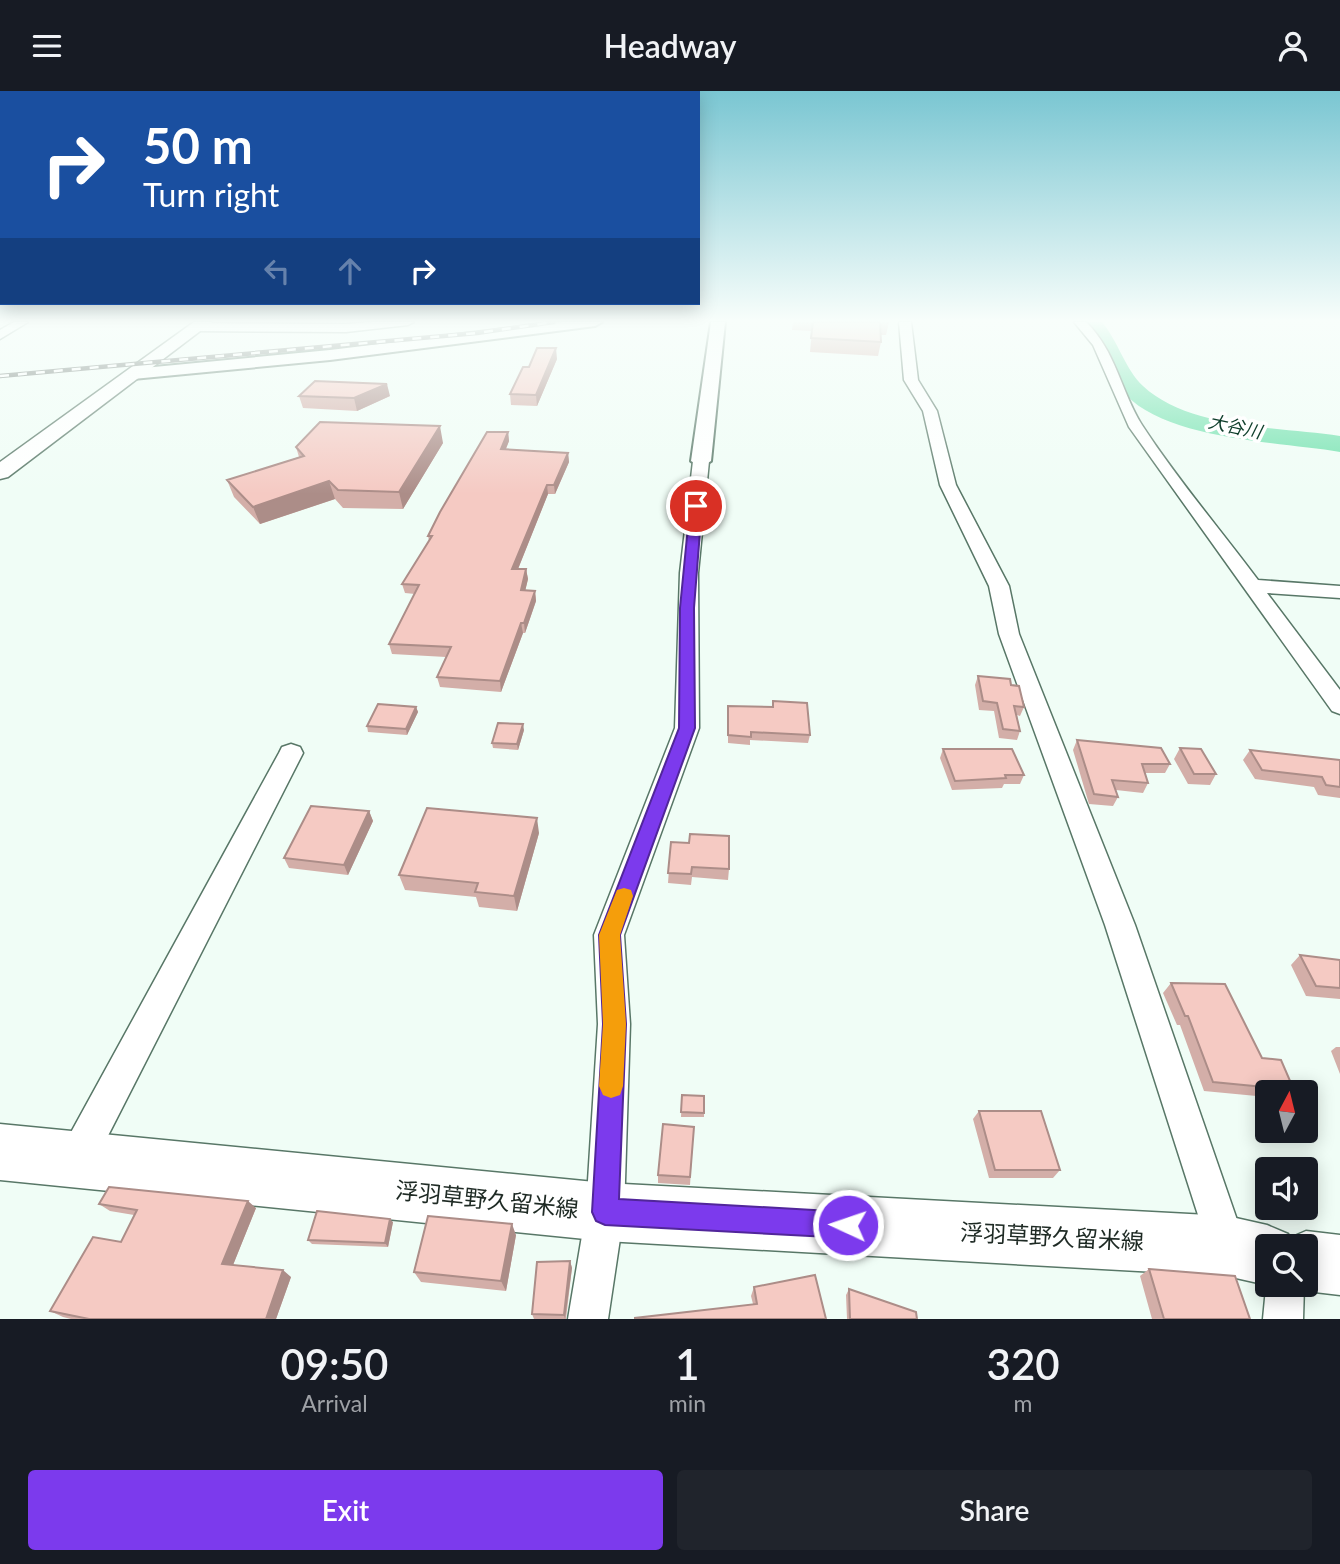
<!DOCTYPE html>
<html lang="en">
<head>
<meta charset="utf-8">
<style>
	:root { --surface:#171b24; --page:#20242c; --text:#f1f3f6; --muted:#9ea1a6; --accent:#7c3aed }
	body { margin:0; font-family:Lato,"Noto Sans JP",sans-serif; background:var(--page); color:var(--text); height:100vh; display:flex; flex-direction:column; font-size:26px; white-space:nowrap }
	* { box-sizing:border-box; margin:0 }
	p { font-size:23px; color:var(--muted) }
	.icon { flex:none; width:38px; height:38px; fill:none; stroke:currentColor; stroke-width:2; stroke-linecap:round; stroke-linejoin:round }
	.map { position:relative; height:1228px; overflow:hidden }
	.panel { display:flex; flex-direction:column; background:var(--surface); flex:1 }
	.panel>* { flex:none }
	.top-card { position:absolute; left:0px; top:0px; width:700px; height:214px; box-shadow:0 4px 18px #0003; background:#1a4fa0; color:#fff; overflow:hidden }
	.needle { width:46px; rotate:7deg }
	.tools { position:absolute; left:1255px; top:989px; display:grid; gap:14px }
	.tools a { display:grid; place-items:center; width:63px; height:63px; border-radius:7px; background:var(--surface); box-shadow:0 4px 18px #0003; font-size:35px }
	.pin { position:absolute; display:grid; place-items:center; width:60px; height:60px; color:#fff; margin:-30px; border:4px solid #fff; border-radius:50%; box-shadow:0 2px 7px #0007 }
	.me { position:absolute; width:77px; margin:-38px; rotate:273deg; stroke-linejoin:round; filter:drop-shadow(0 0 5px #0008) }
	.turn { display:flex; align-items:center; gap:24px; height:147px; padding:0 28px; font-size:32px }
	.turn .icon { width:91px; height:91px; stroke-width:2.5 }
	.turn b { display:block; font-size:49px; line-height:60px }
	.lanes { display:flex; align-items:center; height:66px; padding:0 28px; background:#0003; justify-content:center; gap:35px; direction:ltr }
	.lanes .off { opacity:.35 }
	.eta { display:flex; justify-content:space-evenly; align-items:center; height:119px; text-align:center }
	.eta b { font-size:42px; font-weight:600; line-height:49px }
	.primary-button { display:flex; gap:14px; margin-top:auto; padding:14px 28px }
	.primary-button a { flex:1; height:80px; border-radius:7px; background:var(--accent); color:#fff; font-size:28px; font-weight:600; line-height:80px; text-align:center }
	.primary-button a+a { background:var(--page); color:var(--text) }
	header { display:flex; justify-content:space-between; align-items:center; height:91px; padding:0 28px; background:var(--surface); font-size:32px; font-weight:600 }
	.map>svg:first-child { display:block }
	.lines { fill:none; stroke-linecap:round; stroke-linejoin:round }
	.river { fill:#75e2b0; fill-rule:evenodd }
	.minor-casing { stroke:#587767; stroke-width:3 }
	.tertiary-casing { stroke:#587767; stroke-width:4 }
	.secondary-casing { stroke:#587767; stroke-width:3 }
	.primary-casing { stroke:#587767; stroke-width:3 }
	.minor { fill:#fff; fill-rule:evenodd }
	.tertiary { fill:#fff; fill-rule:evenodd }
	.secondary { fill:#fff; fill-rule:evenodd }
	.primary { fill:#fff; fill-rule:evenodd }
	.rail-casing { stroke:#5e6a64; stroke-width:4.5 }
	.rail { stroke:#fff; stroke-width:2.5; stroke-dasharray:9; stroke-linecap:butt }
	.wall { fill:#d3aea8 }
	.shaded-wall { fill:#ac8d88 }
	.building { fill:#f5cac3; stroke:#ac8d88; stroke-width:2 }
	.route { fill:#7c3aed; stroke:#51269a; stroke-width:2 }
	.slow { fill:#f59e0b }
	.labels { text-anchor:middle; stroke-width:7; stroke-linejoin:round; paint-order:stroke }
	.far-water-label { font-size:18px; font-style:italic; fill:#0e3e2b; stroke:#fff }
	.near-street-label { font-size:23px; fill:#1e2a24; stroke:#fff }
</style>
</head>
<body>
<header><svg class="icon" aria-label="menu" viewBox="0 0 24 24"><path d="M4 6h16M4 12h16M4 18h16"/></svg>Headway<svg class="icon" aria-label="person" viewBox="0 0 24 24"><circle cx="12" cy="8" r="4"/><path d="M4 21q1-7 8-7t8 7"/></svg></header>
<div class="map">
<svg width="1340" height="1228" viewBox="0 0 1340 1228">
	<rect width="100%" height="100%" fill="#f0fdf6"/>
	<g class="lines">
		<path class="river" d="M1081,231H1102C1118,250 1125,278 1143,295C1189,338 1280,336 1340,345V361C1280,351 1169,349 1126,304C1107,284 1097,254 1081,231Z"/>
		<defs>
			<path id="minor" d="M14,231H28L0,248V239Z
				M373,231H414L408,234L346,241L198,240L192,236L198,232L346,233Z
				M899,231H911L918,289L937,320L956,394L1009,495L1019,543L1135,834L1245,1152L1240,1166L1226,1171L1212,1166L1207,1152L1105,834L999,543L989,495L940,394L923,320L904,289Z
				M1074,231H1086C1116,260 1121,301 1142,334C1177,388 1220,438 1258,489L1340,495V507L1267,502L1340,599V623L1332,620L1129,336L1093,254Z
				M701,365L709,370L698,482L699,637L624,844L630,933L624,1121L608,1228H568L586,1121L598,933L594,844L675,637L680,482L693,370Z
				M291,653L300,656L303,662L89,1082L76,1087L63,1082L58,1069L63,1056L279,662L282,656Z
				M1267,1187V1194H1304L1303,1228H1263Z"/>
			<path id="tertiary" d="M561,231H602L595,235L330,269L133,288L125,283L133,278L330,259Z
				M711,231H725L711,370L701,376L691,370Z"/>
			<path id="secondary" d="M194,231H212L8,386L0,388V371Z"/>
			<path id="primary" d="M0,1033L605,1092L1227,1125L1267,1134L1288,1143L1290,1147L1306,1140L1340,1144V1204L1306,1200L1290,1194H1306V1155H1267V1194L1227,1185L605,1150L0,1089Z"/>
		</defs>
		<use href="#minor" class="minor-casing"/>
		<use href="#tertiary" class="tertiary-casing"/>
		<use href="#secondary" class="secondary-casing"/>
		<use href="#primary" class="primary-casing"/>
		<use href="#minor" class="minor"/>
		<use href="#tertiary" class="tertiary"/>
		<use href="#secondary" class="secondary"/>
		<use href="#primary" class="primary"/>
		<defs>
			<path id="rail" d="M0,285L477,242L554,231"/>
		</defs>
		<use href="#rail" class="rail-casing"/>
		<use href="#rail" class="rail"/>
	</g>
	<path class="wall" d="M793,231H889L886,244H881V251L878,265L810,261L812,240L792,239Z
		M557,268L537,315L511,314L510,303L529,276Z
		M299,305H390L357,320L303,317Z
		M508,341L509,350L506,358L568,362L569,371L555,403H548L518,478H526L528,488L525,500H535L536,510L525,542H523L501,601L440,596L437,586L446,566L392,563L389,553L415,503L405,502L402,493L429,450L428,445Z
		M443,352L403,418L343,417L335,408L260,433L234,406L227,389L299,366L296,356Z
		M978,585L1011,594L1024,616L1020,625L1017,624L1020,640L1017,649L999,647L994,620L979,619L975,594Z
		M773,610L810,644L808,652L750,649V654L728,652V623L772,616Z
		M416,616L418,621L407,644L368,641L367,635Z
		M524,639L518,659L493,657L492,652Z
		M1077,649L1170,673L1165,682H1145L1148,692L1143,702L1116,699L1118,706L1113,715L1089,713L1073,659Z
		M1180,657L1216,683L1210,694L1188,693L1174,668Z
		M943,658L1024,684L1020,693H1004L1002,697L952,699L940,667Z
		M1250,659L1340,669V707L1318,704L1314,696L1255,688L1243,669Z
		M369,720L373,730L348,784L289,777L284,767Z
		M539,742L517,820L479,816L476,806L405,799L399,784Z
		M671,751L729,778L728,789L692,786L691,794L668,792Z
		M1300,864L1340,869V908L1306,905L1291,874Z
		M1171,892L1262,967L1294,999L1291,1001H1267V1006L1204,1000L1180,934H1177L1163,902Z
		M1336,956H1340V983L1331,960Z
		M682,1004L704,1022V1026H681Z
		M979,1020L1060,1079L1053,1087H989L973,1028Z
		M694,1036L690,1094L658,1092V1084Z
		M99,1113L256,1117L233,1174L291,1186L276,1228H71L63,1226L50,1220L121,1151L134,1124L110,1120Z
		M393,1131L388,1156L312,1153L308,1149Z
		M516,1144L506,1200L421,1191L414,1181Z
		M570,1170L572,1177L566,1228H534L532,1223Z
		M1149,1178L1250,1228H1152L1140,1185Z
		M754,1196L826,1228L753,1213L751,1205Z
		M849,1198L917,1228H847L846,1204Z"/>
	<path class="shaded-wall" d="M556,257L557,268L537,315L536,304Z
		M387,293L390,305L357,320L354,307Z
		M440,335L443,352L403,418L399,401Z
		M508,341L509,350L502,367L501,358Z
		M568,362L569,371L555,403L554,394Z
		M329,390L335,408L260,433L253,416Z
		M547,394L548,403L514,488L512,478Z
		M526,478L528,488L523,509L521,499Z
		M535,500L536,510L525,542L524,532Z
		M521,532L523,542L501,601L500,590Z
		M416,616L418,621L407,644L406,638Z
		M523,633L524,639L518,659L517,653Z
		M369,720L373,730L348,784L344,774Z
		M537,727L539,742L517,820L514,805Z
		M248,1110L256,1117L231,1179L222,1173Z
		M390,1128L393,1131L388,1156L385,1152Z
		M512,1133L516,1144L506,1200L501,1190Z
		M570,1170L572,1177L565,1228L564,1224Z
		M283,1179L291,1186L276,1228H266Z"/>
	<path class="building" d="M813,231H880L881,251L811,247Z
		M537,257H556L536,304L510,303L523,276H529Z
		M315,290L387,293L354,307L299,305Z
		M320,331L440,335L399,401L338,399L329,390L253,416L227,389L304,365L296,356Z
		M487,341H508L501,358L568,362L554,394H547L512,478H526L521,499L535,500L524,532H521L500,590L437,586L451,556L389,553L419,494L402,493L432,445H428L440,421Z
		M978,585L1010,588L1011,594L1019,595L1024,616L1014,615L1020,640L1003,638L997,612L983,610Z
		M773,610L807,612L810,644L751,641V646L728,644V615L773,616Z
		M378,613L416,616L406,638L367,635Z
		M498,632L523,633L517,653L492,652Z
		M1077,649L1161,657L1170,673H1142L1148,692L1112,689L1118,706L1094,703Z
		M1180,657L1201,658L1216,683H1194Z
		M943,658H1012L1024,684H1005L1006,687L955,690Z
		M1250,659L1340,669V696L1326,694L1322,686L1262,679Z
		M311,715L369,720L344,774L284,767Z
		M427,717L537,727L514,805L475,801L478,792L399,784Z
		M690,743L729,745V778L692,776L691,783L668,782L671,751L689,752Z
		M1300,864L1340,869V897L1316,895Z
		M1171,892L1225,893L1262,967L1281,969L1294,999L1213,991L1188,925H1185Z
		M682,1004L704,1005V1022L681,1021Z
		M979,1020H1041L1060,1079H995Z
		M663,1033L694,1036L690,1086L658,1084Z
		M109,1096L248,1110L222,1173L283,1179L266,1228H89L50,1220L93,1146L121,1151L137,1119L99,1113Z
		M317,1120L390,1128L385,1152L308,1149Z
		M428,1125L512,1133L501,1190L414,1181Z
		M570,1170L564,1224L532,1223L537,1171Z
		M1149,1178L1235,1185L1250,1228H1164Z
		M815,1184L826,1228H635V1227L757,1213L754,1196Z
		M849,1198L916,1221L917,1228H850Z"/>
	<linearGradient id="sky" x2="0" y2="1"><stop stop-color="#7ac6d2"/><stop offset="0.57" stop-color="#f8fefb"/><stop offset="1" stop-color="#f8fefb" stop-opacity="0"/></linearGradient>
	<rect width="1340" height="403" fill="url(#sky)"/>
	<path class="route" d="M696,412L702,415L694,517L695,637L620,844L626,933L619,1108L848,1121L858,1125L862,1134L858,1144L848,1147L605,1134L596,1130L592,1121L603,933L599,844L679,637L680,517L690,415Z"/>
	<path class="slow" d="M624,797L631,799L633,805L620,844L626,933L623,995L620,1004L611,1007L603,1004L599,995L603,933L599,844L617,799Z"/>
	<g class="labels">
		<g class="far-water-label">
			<text transform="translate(1235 336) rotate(12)" y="6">大谷川</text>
		</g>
		<g class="near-street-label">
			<text transform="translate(487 1109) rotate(6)" y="8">浮羽草野久留米線</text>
			<text transform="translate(1052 1146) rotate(3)" y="8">浮羽草野久留米線</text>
		</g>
	</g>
</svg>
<div class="tools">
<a><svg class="needle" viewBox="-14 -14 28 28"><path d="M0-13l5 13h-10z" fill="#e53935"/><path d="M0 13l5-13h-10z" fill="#9ea1a6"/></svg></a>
<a><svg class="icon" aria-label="sound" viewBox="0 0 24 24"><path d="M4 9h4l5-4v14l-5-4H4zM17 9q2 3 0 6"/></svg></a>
<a><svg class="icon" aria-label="search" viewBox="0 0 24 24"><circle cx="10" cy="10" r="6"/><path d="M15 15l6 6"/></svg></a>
</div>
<div class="pin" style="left:696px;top:415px;background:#d93025"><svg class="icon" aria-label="arrive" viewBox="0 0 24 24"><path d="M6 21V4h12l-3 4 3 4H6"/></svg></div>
<svg class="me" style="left:848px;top:1134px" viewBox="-20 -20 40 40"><circle r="17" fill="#7c3aed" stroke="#fff" stroke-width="3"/><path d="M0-11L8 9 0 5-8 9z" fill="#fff"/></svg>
<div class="top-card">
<div class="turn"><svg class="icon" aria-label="right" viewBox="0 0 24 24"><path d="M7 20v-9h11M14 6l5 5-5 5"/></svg><div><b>50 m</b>Turn right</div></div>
<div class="lanes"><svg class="icon off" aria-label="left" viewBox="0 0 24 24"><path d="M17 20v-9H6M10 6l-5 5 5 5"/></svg><svg class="icon off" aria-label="ahead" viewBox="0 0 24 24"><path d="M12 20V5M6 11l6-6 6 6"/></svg><svg class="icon" aria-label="right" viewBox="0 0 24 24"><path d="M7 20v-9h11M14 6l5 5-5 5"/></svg></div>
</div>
</div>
<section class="panel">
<div class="eta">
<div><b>09:50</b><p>Arrival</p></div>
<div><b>1</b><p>min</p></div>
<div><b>320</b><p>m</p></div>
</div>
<div class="primary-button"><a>Exit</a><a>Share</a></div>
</section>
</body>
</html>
